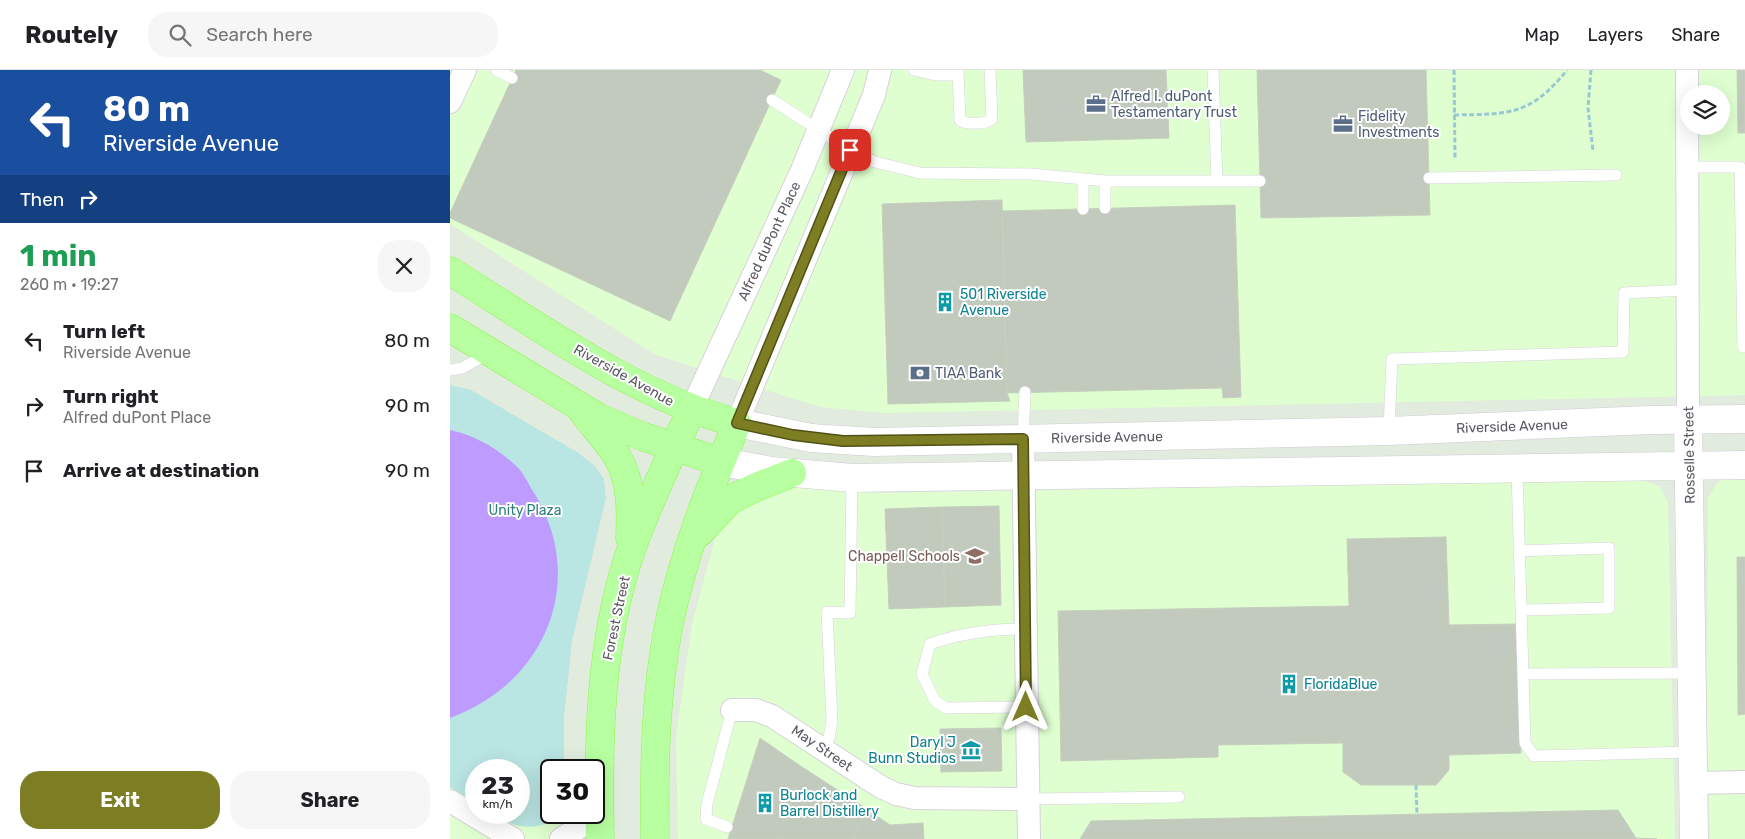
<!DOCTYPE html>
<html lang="en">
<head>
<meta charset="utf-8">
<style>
	:root { --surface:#fff; --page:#f6f6f6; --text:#202124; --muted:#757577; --line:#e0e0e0; --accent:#7d7d23 }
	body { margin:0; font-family:Rubik,sans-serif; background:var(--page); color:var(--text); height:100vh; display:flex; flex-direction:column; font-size:19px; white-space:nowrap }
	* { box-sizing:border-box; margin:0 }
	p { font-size:16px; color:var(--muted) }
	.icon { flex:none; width:28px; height:28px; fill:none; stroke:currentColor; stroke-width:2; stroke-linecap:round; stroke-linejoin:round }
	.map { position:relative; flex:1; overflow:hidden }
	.sheet { display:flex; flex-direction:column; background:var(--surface); width:450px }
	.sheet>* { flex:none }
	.guide { background:#1a4fa0; color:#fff; overflow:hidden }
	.buttons { position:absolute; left:1230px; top:15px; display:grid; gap:10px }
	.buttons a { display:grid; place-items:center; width:50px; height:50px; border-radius:50%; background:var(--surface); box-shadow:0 5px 20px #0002; font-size:25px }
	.speed { position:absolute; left:15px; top:689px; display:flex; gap:10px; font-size:25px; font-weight:700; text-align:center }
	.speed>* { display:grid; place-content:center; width:65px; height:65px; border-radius:50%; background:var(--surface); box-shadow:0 5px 20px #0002; line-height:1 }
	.speed small { font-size:12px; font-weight:400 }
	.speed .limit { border:2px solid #111; border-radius:8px; background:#fff; color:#111 }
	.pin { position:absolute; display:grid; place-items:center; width:42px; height:42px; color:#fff; margin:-21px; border-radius:10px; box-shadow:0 2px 8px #0006 }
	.me { position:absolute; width:55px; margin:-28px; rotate:0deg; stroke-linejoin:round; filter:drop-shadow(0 0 4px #0008) }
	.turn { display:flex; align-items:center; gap:18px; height:105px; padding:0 20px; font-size:22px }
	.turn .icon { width:65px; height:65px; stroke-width:2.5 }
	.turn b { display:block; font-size:35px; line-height:42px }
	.then { display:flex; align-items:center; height:48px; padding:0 20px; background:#0003; gap:10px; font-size:19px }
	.round { display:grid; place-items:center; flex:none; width:52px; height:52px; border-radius:20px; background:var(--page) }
	.head { display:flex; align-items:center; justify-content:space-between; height:85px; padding:0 20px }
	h1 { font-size:30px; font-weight:700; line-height:38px; color:#1e9e55 }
	.primary-button { display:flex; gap:10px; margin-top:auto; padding:10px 20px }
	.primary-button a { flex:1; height:58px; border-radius:20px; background:var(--accent); color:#fff; font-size:20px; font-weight:700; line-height:58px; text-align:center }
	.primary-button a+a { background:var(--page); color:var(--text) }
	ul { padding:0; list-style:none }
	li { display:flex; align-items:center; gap:15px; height:65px; padding:0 20px }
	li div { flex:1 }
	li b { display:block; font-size:19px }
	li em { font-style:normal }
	header { display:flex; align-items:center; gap:30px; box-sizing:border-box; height:70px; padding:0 25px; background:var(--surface); border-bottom:1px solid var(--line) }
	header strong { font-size:24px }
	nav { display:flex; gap:28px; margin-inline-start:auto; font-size:18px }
	.search { width:350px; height:45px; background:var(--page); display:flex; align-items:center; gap:12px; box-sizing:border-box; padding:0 18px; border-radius:20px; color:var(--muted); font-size:19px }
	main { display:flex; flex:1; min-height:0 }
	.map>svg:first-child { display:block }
	.commercial { fill:#dfffd0; fill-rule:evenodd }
	.green { fill:#b9e5e2 }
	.water { fill:#be9bff }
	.building { fill:#c2cabe; stroke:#c4d0bd }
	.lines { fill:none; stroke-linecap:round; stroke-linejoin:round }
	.service-casing { stroke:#d6d2d9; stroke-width:12 }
	.minor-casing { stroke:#d6d2d9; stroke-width:24 }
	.secondary-casing { stroke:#cfcad4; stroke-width:29 }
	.primary-casing { stroke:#8af64d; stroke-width:29 }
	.path { stroke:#99c8d2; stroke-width:3; stroke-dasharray:5 2.5; stroke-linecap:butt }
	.service { stroke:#fff; stroke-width:11 }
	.minor { stroke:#fff; stroke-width:22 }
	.secondary { stroke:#fff; stroke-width:28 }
	.primary { stroke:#b7ffa0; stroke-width:28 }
	.route-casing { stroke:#515117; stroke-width:12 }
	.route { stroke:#7d7d23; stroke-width:9 }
	.labels { text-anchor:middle; stroke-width:4; stroke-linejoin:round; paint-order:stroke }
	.service-label { font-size:14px; fill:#4e5e75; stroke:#fff; text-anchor:start }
	.street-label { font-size:14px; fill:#5c5861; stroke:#fff }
	.culture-label { font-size:14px; fill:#0d838f; stroke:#fff; text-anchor:start }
	.park-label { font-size:14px; fill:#2f807d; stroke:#fff }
	.education-label { font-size:14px; fill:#785e54; stroke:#fff; text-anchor:end }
</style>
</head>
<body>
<header>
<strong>Routely</strong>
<div class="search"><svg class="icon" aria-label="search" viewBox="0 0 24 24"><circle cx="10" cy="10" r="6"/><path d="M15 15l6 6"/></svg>Search here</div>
<nav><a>Map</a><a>Layers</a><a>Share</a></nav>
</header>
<main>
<section class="sheet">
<div class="guide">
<div class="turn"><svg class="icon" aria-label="left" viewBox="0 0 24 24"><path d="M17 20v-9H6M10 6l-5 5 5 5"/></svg><div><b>80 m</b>Riverside Avenue</div></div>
<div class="then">Then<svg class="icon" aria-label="right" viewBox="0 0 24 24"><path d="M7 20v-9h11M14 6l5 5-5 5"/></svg></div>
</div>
<div class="head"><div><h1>1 min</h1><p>260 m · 19:27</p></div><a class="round"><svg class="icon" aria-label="close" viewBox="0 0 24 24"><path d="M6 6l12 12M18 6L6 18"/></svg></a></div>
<ul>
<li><svg class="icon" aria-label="left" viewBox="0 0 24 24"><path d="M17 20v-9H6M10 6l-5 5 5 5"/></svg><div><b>Turn left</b><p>Riverside Avenue</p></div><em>80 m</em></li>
<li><svg class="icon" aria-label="right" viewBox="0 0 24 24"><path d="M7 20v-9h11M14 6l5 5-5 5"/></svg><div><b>Turn right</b><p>Alfred duPont Place</p></div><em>90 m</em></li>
<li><svg class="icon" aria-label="arrive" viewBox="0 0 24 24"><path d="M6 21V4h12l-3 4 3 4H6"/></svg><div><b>Arrive at destination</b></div><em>90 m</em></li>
</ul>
<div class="primary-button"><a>Exit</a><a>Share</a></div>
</section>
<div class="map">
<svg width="1295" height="769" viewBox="0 0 1295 769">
	<rect width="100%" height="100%" fill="#e2ecde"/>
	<path class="commercial" d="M0,0H1295V325L435,343L370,337L206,285L0,154ZM1239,24H1271V56H1239Z
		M1275,408H1295V769H1260L1257,647L1258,429L1266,414Z
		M1193,410L1210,417L1218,433L1225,769H228L226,668L242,554L264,473L277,446L333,416L430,423Z
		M0,717L26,733V742L42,743L61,754L104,747L106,743H118L123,769H0Z"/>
	<path class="green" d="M0,315L21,320L127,382L145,396L154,409L156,428L122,571L114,647V700H101V742L106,743C100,759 73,759 60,753C54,750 48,746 42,743L69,742V700H26V733L0,717Z"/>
	<path class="water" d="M0,360C24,365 49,379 66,396C72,401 77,411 81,418C140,507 97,613 0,648Z"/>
	<path class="building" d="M66,0H310L331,10L220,251L0,148V143Z
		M573,0H716L719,68L576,72Z
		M807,0H976L980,145L811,148Z
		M1287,0H1295V63H1288Z
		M552,130L557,323L560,331L438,334L432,134Z
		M785,135L791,327L773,328L772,318L557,323L552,141Z
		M549,436L551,535L495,537L492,437Z
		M492,437L495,537L439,539L435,439Z
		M996,467L999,555L1068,554L1071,683L999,685V700L986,715H911L893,702V673L768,675V687L611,691L608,541L899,536L897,469Z
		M1287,487H1295V644L1288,645Z
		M551,658L552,701L491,702L490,659Z
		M310,668L352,697L328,769H278Z
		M352,697L414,737L404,769H328Z
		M414,737L440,755L473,753L474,769H404Z
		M1168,740L1186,768L1207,769H630L641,751Z"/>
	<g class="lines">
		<defs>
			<path id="service" d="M46,0L62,8
				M464,0L485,5H508
				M508,0L510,50C516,55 536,54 542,49L540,0
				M763,0L767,111
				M322,30L400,80L425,92L470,103L581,104L655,111H810
				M1237,97H1290L1293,277H1295
				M979,108L1166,105
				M655,138V111
				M633,139V110
				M0,300L12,298L39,283
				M939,360L942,289L1173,282L1174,223L1238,220
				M573,369L575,322
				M1067,400L1075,673L1084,686L1242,682
				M1069,481L1159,478V538L1071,540
				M576,559C544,559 511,563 480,574L472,604L485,631L496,638L576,637
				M1073,604L1241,603
				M374,679L379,668L382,651L377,542L400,543L402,408
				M578,729L729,727
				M277,757L256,749L257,734L282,640"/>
			<path id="minor" d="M1237,0L1238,349
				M0,32L15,0
				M241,340L352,100L393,0
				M287,353L424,25L430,0
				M573,369L579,769
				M282,640H306L322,646L431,717L446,724L464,728L578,729
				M1243,713L1295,712
				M0,731L63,769
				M111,769L149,745"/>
			<path id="secondary" d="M1238,349L1244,769
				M287,353L361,368L424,372L939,361L1200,350L1295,349
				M271,392L322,401L402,408L1295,395"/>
			<path id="primary" d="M0,201C92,258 182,325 287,353C260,418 233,484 219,554C205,625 204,696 205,769
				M0,258L149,348L194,367L271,392
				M133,342C144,357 159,372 168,388C182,413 181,441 180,468
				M249,463L280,430L306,417L342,403
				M150,769C148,674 149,575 180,483C197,434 221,387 241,340"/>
		</defs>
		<use href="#service" class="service-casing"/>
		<use href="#minor" class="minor-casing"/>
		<use href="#secondary" class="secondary-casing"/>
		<use href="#primary" class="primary-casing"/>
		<path class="path" d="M1004,0L1005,90
			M1141,0L1138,38L1143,81
			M1004,45C1059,44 1080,46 1117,0
			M966,715L967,744"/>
		<use href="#service" class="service"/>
		<use href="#minor" class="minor"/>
		<use href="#secondary" class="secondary"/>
		<use href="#primary" class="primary"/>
	</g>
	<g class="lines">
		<defs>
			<path id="route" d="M400,80L287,353L343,365L393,371L573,369L576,637"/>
		</defs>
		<use href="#route" class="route-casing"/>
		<use href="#route" class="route"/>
	</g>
	<defs>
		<symbol id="office-bare" viewBox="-9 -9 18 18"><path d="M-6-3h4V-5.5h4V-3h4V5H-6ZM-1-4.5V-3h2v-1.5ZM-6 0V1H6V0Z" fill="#5c6f8a" stroke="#fff" stroke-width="2.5" paint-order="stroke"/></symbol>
		<symbol id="building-bare" viewBox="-9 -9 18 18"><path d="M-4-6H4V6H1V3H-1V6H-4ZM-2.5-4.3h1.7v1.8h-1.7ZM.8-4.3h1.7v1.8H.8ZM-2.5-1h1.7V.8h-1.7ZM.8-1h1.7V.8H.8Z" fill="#0f9aa8" stroke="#fff" stroke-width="2.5" paint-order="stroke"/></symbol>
		<symbol id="bank-bare" viewBox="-9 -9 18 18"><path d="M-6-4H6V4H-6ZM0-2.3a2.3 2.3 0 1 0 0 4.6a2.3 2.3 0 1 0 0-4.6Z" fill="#5c6f8a" stroke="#fff" stroke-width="2.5" paint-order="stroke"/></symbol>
		<symbol id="school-bare" viewBox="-9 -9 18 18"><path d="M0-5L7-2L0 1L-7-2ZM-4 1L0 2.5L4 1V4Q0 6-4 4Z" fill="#8d6e63" stroke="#fff" stroke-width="2.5" paint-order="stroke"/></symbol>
		<symbol id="museum-bare" viewBox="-9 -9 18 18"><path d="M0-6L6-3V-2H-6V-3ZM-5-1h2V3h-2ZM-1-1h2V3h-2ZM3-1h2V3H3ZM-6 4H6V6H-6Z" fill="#0f9aa8" stroke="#fff" stroke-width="2.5" paint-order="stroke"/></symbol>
	</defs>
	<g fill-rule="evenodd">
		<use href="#office-bare" x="632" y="20" width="28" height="28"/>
		<use href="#office-bare" x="879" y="40" width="28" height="28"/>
		<use href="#building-bare" x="481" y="218" width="28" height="28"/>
		<use href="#bank-bare" x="456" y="289" width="28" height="28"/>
		<use href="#school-bare" x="511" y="472" width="28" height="28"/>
		<use href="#building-bare" x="825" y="600" width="28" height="28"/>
		<use href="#museum-bare" x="507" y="666" width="28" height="28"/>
		<use href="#building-bare" x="301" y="719" width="28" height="28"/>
	</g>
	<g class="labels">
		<g class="service-label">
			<text x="661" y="31">Alfred I. duPont<tspan x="661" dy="16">Testamentary Trust</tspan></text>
			<text x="908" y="51">Fidelity<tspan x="908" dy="16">Investments</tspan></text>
			<text x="485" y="308">TIAA Bank</text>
		</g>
		<g class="street-label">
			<text transform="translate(319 171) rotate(-65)" y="5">Alfred duPont Place</text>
			<text transform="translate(174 305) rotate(29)" y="5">Riverside Avenue</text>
			<text transform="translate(1062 356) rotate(-2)" y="5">Riverside Avenue</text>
			<text transform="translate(657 367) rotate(-1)" y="5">Riverside Avenue</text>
			<text transform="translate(1239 385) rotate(-91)" y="5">Rosselle Street</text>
			<text transform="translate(166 548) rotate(-78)" y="5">Forest Street</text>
			<text transform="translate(372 678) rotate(34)" y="5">May Street</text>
		</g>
		<g class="culture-label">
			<text x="510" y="229">501 Riverside<tspan x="510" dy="16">Avenue</tspan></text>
			<text x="854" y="619">FloridaBlue</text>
			<text x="506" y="677" text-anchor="end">Daryl J<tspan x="506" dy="16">Bunn Studios</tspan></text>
			<text x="330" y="730">Burlock and<tspan x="330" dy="16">Barrel Distillery</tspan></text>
		</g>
		<g class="park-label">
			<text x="75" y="445">Unity Plaza</text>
		</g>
		<g class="education-label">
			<text x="510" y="491">Chappell Schools</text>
		</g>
	</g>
</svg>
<div class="buttons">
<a><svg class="icon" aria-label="layers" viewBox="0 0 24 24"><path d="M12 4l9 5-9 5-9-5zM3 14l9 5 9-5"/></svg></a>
</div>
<div class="speed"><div>23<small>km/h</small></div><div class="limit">30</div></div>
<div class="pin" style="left:400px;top:80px;background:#d93025"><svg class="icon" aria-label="arrive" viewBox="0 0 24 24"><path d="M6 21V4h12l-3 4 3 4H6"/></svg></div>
<svg class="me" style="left:576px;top:637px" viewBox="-20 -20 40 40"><path d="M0-17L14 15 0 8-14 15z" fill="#7d7d23" stroke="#fff" stroke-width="4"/></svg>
</div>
</main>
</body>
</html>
